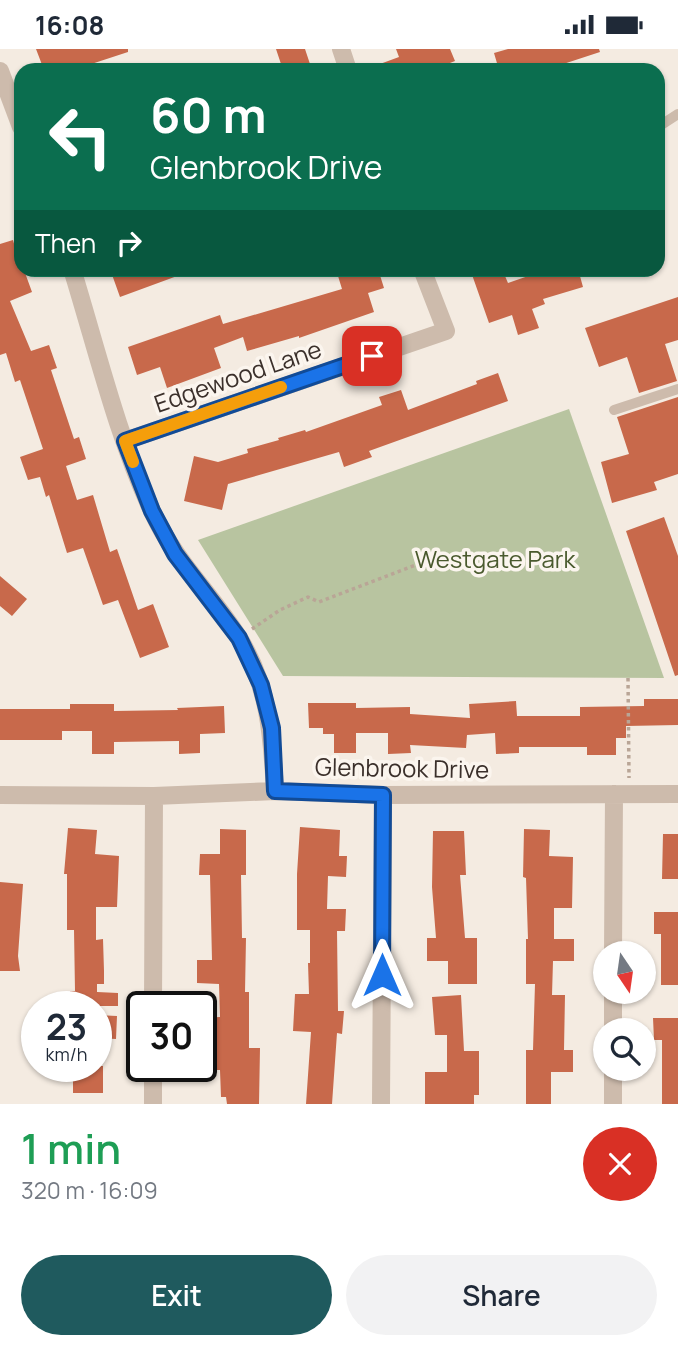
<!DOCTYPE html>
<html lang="en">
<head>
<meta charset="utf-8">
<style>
	:root { --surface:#fff; --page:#f2f2f3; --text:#1f2937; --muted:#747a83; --accent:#1f5a5e }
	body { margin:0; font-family:Manrope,sans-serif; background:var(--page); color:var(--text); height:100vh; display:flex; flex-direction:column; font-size:26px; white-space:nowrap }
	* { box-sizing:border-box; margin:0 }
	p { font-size:23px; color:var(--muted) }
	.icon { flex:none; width:38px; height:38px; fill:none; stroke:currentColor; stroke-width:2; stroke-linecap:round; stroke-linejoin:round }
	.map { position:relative; height:1055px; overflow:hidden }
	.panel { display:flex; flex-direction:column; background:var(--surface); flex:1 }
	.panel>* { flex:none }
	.hud { position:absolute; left:14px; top:14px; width:651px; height:214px; border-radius:21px; box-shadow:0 2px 5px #0004; background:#0b6e4f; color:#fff; overflow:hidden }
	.needle { width:46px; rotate:167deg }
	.buttons { position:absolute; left:593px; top:892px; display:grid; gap:14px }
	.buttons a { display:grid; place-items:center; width:63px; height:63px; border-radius:50%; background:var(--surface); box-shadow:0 2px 5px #0004; font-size:35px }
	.speed { position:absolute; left:21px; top:942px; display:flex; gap:14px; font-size:35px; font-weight:700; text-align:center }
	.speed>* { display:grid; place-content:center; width:91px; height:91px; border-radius:50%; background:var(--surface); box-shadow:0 2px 5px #0004; line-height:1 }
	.speed small { font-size:18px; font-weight:400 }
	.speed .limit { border:4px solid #111; border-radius:10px; background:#fff; color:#111 }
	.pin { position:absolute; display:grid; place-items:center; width:60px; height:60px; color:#fff; margin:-30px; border-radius:14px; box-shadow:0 4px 10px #0006 }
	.me { position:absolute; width:77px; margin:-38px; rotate:0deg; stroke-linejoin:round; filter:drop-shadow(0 0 5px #0008) }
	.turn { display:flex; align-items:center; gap:24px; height:147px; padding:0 21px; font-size:32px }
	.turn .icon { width:91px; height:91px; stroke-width:2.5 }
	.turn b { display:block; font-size:49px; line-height:60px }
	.then { display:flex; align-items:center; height:66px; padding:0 21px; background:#0003; gap:14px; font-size:26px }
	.round { display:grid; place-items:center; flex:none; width:74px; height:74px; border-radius:37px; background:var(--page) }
	.summary { display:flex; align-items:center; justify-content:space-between; height:119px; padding:0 21px }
	h1 { font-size:42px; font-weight:600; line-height:52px; color:#1e9e55 }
	.primary-button { display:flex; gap:14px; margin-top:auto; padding:14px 21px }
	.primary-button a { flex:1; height:80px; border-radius:42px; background:var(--accent); color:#fff; font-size:28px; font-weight:600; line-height:80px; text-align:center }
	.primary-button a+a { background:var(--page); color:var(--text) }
	.status { display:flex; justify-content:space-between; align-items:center; height:49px; padding:0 35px; background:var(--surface); direction:ltr }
	.status svg { height:19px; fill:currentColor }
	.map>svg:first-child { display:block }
	.green { fill:#b8c4a0 }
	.building { fill:#c8694b }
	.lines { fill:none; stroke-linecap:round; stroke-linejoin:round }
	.path { stroke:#b9a596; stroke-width:3.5; stroke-dasharray:3.5 3.5; stroke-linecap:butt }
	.service { stroke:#cdbbac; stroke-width:10 }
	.minor { stroke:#cdbbac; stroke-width:18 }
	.route-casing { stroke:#114b97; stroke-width:18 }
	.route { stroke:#1a73e8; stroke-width:12 }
	.slow { stroke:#f59e0b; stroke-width:12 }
	.labels { text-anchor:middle; stroke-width:7; stroke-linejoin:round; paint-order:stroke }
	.street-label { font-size:24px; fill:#3b302b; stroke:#fbf5ee }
	.park-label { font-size:24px; fill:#4a5a2e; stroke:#fbf5ee }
</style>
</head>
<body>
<div class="status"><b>16:08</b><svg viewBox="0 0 49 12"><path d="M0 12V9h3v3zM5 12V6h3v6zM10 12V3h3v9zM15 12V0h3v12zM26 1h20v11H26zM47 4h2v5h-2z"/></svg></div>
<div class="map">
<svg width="678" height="1055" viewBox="0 0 678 1055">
	<rect width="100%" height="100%" fill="#f4ebe1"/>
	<path class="green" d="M569,360L664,629L283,627L198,491Z"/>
	<path class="building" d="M36,0H128V3L73,21H44Z
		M276,0H305L312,21H283Z
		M396,0H450L455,12L432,21H369V19L399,8Z
		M508,0H599L600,3L545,21H499L494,4Z
		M13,191L21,220L24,221L32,243L10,252L31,302L49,296L57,319L51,321L74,390L79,388L86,410L66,417L77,451L93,446L110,503L117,500L138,561L153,555L169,598L140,609L118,551L103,556L83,499L67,504L49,446L46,448L40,428L28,431L20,408L43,400L20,331L15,333L6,304L0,306V195Z
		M110,220H188V223L120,248Z
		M359,220H378L384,239L368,244L374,263L299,289V287L247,302L243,288L214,299L221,319L167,339L160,318L137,326L128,298L220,266L223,275L342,240L338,227Z
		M470,220H502L508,234L534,225L535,227L557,220H578L583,238L543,250L545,255L532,260L539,279L518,286L512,266L489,274Z
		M678,248V291L665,295L677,332L639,344L627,308L599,318L585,279Z
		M498,324L508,352L369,402L372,408L344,418L339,403L228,435L222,461L184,452L194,407L218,413L248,404L247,400L279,391L278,389L305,381L306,383L382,356L379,348L401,341L408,361L477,335L476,332Z
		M678,348V425L654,433L657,441L612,454L601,413L629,405L617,368Z
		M664,468L678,507V626L675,627L626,482Z
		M0,527L27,550L12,567L0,557Z
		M644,650H678V676L626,677V689H616V706H587V698H519V704L496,705L495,684L467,686L466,699L410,696L411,704L388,705V684H356V704H334V685H323V679H309L308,654H356V659L410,658V665L470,669L469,655L516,652L517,667H580V658L644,657Z
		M70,655H114V662L178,661L177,659L224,657L225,684L200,685V704L179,705V692L114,693V705H92V682H62V691H0V660H70Z
		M300,778L340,781L339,807H347L346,828L328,827L327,860H346L345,882H337L338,962H344L342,985L337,984L332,1055H306L311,983L293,982L295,945H309L308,914H310V881H297V825Z
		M68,779L97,781L95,805L119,807L117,858H96V891L103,890L104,922V935H97V943L118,944V957H70V942H75L74,881H67V825H64Z
		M220,780L246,781V826H241L242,889H246L245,943H249V999H260L259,1055H227L226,1048H221L220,1021H201V969L220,968L219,935L197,934V911H212L210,826H199L200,805H220Z
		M524,780L550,781L549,807L573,808L572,859H554V890H574V912H553L552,946H565L564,1001H573V1023H551V1055H526V1001H533L535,935H526V890H528L526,829L523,828Z
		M433,782H464L466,826H460L465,889H477V935H448V912H427V889H436L432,838Z
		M663,785H678V830H662Z
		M0,833L23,835L18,907L20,922H0Z
		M654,863H678V936H661V885H654Z
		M461,946L464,1002H479V1046H474V1055H425V1023H447V986H435L432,948Z
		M96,966L117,967L116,990L96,989Z
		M653,969H678V1055H662V991H654Z
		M73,1017H103V1044H73Z"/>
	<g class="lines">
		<path class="path" d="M252,580L280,561L308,548L319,553L439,507
			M628,629L629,729"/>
		<path class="service" d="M658,78L678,65
			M614,361L678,340"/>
		<path class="minor" d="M341,0L348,21
			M0,22L21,78
			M72,220C97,301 117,386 152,462C175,513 211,544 239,589C269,637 272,687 275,742
			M125,392L446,282L422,220
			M0,746L154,747L275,742L383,746L678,745
			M613,905L614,745
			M153,957L154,747
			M613,982V943
			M153,1055V1017
			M381,1055L383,746
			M613,1055V1020"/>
	</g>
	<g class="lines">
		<defs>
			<path id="route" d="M372,307L125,392L152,462L175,505L239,589L261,636L272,679L275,742L383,746L382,926"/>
		</defs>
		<use href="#route" class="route-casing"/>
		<use href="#route" class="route"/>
		<path class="slow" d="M133,413L125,392L281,338"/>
	</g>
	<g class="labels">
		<g class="street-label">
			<text transform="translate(238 328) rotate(-19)" y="8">Edgewood Lane</text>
			<text transform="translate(402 720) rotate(1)" y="8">Glenbrook Drive</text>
		</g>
		<g class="park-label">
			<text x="495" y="519">Westgate Park</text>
		</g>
	</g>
</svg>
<div class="buttons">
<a><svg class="needle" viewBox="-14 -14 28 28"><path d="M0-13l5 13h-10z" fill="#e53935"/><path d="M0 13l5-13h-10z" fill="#747a83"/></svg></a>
<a><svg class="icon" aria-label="search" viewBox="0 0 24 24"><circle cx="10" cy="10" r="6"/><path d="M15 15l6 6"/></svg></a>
</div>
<div class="speed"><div>23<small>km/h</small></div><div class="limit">30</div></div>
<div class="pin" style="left:372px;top:307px;background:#d93025"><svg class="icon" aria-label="arrive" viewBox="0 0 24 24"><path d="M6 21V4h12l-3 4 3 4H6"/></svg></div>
<svg class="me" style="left:382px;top:926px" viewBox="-20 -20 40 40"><path d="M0-17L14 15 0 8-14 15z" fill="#1a73e8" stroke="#fff" stroke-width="4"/></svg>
<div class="hud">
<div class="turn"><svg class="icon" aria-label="left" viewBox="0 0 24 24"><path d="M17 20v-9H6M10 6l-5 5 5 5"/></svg><div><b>60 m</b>Glenbrook Drive</div></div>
<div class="then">Then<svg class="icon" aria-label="right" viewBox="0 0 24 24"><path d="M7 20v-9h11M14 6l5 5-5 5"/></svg></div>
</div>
</div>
<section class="panel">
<div class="summary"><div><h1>1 min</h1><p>320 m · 16:09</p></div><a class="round" style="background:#d93025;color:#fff"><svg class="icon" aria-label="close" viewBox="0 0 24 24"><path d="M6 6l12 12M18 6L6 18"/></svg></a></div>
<div class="primary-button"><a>Exit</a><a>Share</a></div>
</section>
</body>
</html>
